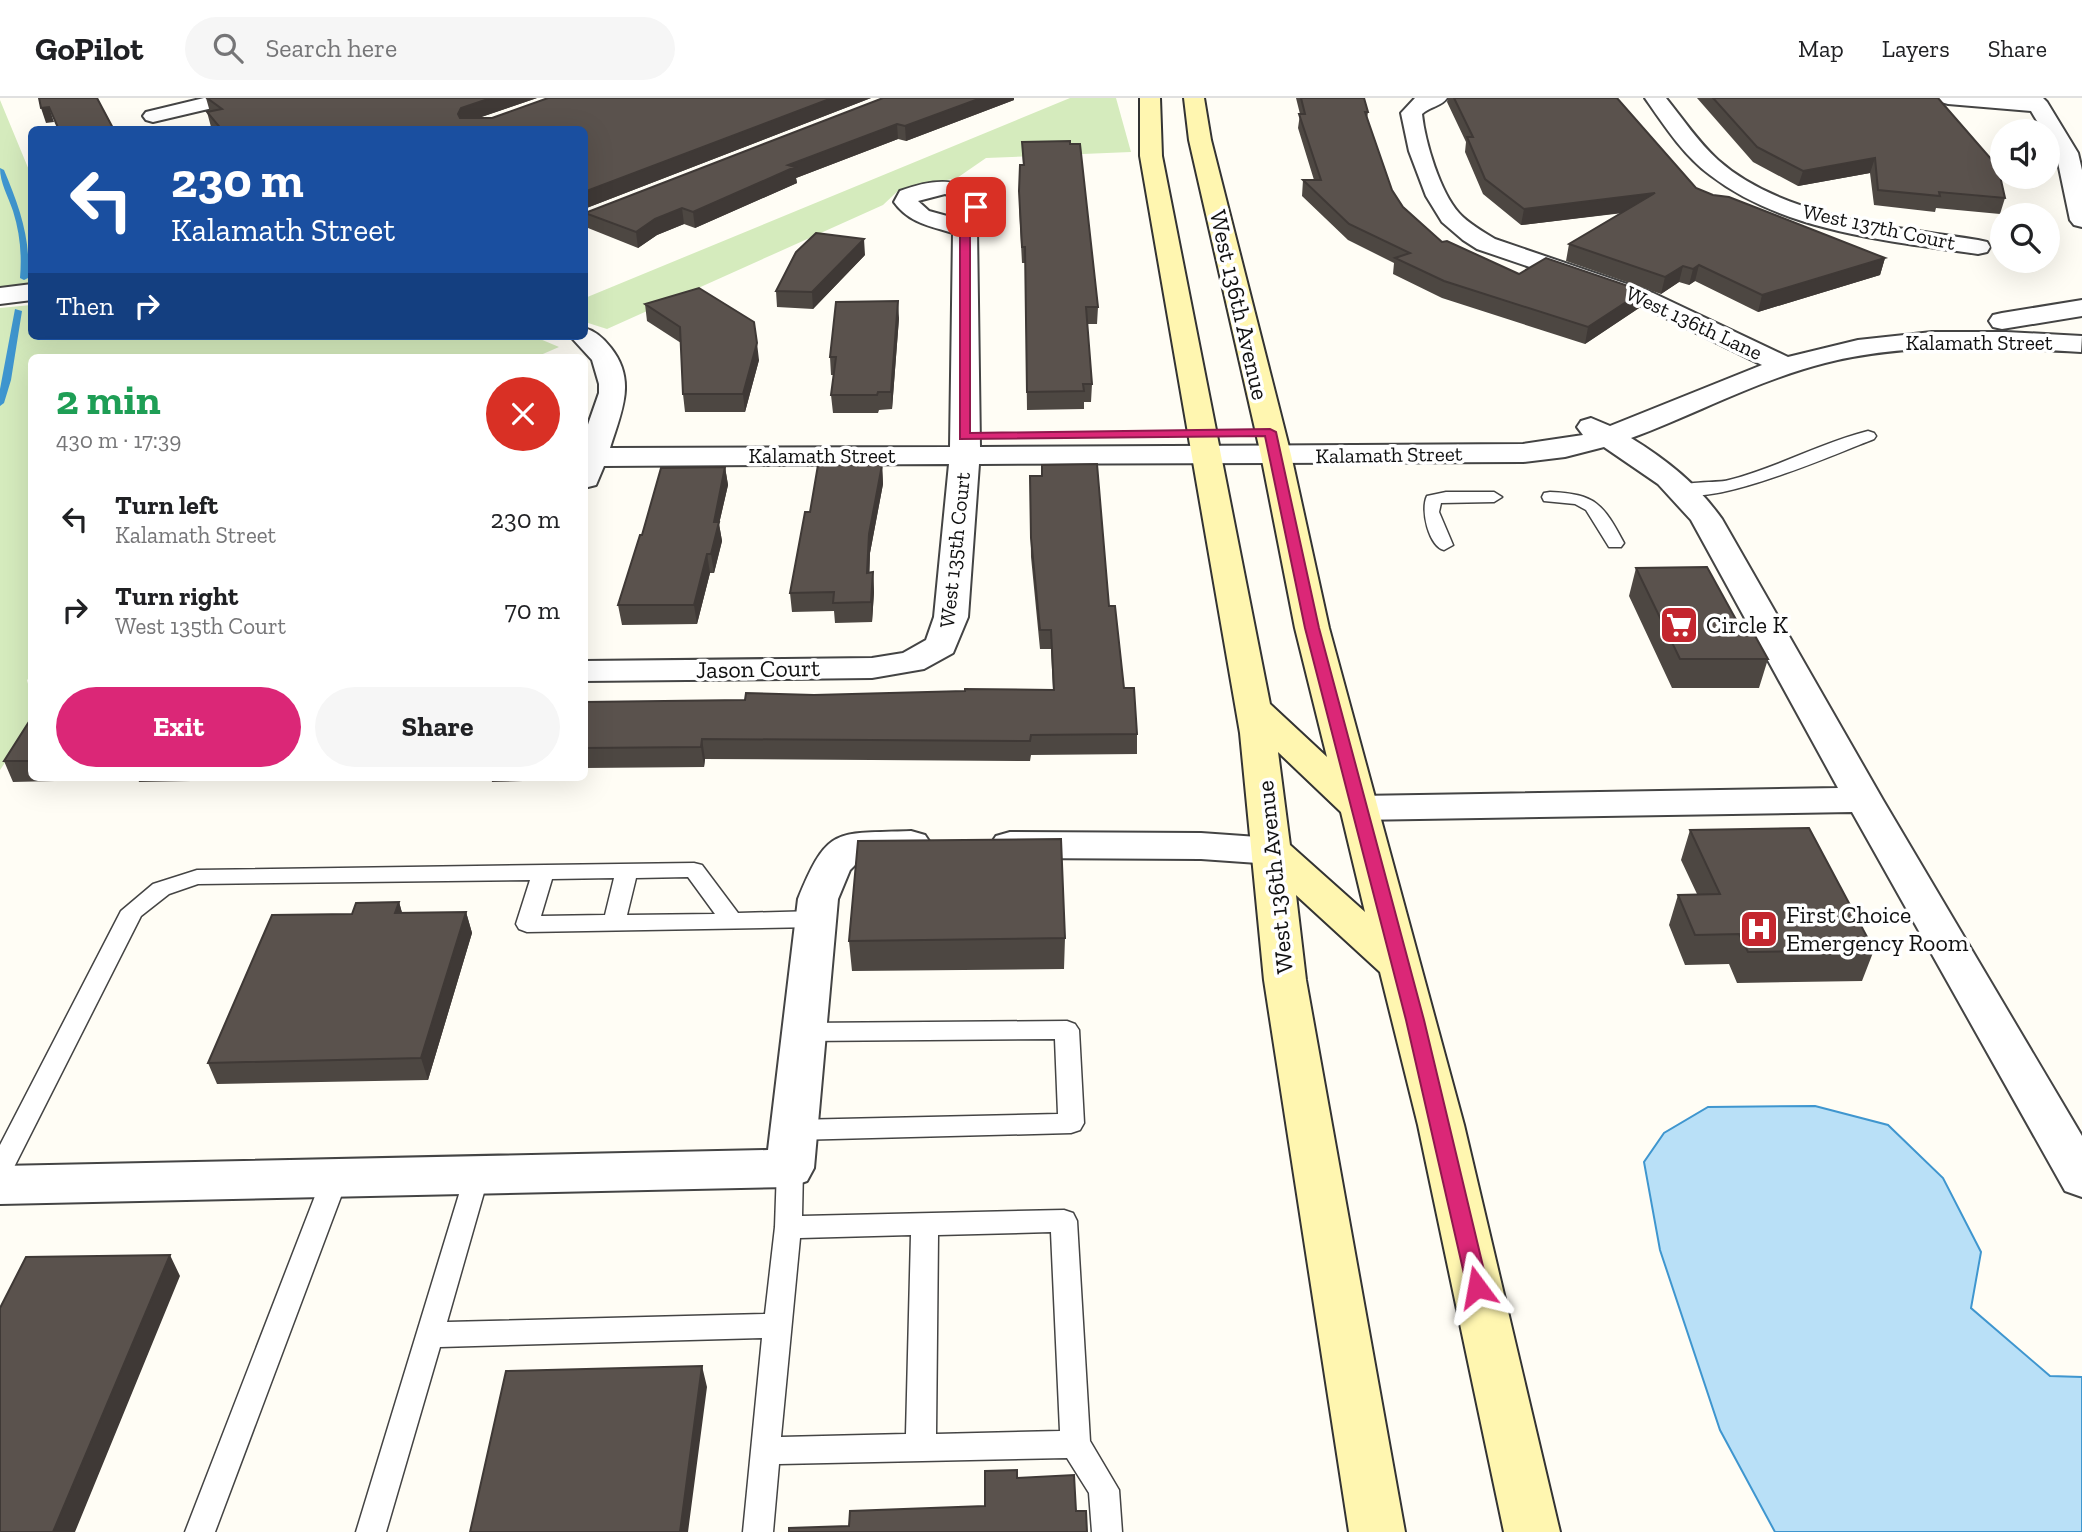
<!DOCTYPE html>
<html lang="en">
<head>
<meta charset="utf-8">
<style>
	:root { --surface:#fff; --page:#f6f6f6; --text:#202124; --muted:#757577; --line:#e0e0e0; --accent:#db2777 }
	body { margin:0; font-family:"Zilla Slab",serif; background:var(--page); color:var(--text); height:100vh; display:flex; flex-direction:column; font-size:26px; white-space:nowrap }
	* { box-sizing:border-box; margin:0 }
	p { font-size:23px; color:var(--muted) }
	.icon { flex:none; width:38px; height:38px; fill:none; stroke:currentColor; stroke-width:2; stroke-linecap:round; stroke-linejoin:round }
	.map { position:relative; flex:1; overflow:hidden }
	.drawer { position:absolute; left:28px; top:256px; width:560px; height:427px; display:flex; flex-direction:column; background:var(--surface); border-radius:10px; box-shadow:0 7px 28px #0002 }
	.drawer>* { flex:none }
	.top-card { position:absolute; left:28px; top:28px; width:560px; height:214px; border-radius:10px; box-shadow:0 7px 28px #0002; background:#1a4fa0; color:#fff; overflow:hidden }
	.controls { position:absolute; left:1990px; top:21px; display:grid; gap:14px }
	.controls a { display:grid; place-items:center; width:70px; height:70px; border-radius:50%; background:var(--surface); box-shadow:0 7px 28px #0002; font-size:35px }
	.pin { position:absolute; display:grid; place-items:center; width:60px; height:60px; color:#fff; margin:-30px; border-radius:14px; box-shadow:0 4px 10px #0006 }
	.me { position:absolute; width:77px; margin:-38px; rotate:347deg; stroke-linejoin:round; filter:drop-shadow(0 0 5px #0008) }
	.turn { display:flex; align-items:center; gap:24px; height:147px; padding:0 28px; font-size:32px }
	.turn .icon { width:91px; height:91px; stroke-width:2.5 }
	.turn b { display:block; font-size:49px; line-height:60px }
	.then { display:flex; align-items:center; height:66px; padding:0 28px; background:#0003; gap:14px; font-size:26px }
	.round { display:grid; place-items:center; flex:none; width:74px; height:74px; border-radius:37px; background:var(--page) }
	.headline { display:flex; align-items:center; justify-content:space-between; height:119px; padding:0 28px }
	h1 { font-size:42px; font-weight:700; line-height:52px; color:#1e9e55 }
	.action { display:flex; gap:14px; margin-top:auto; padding:14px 28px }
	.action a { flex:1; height:80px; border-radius:42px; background:var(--accent); color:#fff; font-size:28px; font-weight:700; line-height:80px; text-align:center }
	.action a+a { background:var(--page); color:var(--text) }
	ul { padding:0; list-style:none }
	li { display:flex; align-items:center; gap:21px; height:91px; padding:0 28px }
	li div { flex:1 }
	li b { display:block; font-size:26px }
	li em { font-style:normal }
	header { display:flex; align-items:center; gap:42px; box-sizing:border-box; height:98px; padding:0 35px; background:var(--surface); border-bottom:2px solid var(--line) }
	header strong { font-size:33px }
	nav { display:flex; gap:38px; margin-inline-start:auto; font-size:24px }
	.search { width:490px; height:63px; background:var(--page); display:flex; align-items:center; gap:18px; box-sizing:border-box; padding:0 24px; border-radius:38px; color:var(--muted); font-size:26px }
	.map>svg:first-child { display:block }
	.green { fill:#d5ebbd }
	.water { fill:#b9e0f7; stroke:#3f96cf; stroke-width:2 }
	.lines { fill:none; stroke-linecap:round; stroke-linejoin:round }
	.stream { fill:#3f96cf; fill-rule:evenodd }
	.lane-casing { stroke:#444; stroke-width:3 }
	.street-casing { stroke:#444; stroke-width:4 }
	.secondary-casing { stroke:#333; stroke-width:4 }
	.lane { fill:#fff; fill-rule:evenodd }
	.street { fill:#fff; fill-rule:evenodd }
	.secondary { fill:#fff6b0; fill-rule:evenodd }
	.wall { fill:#4d4742 }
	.shaded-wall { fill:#3f3936 }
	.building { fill:#5a524d; stroke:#3f3936; stroke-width:2 }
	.route { fill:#db2777; stroke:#8e194d; stroke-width:2 }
	.labels { text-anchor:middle; stroke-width:7; stroke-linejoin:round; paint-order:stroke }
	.far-street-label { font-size:21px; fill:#111; stroke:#fff }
	.street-label { font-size:24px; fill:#111; stroke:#fff }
	.poi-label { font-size:24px; fill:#111; stroke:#fff; text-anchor:start }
</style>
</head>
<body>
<header>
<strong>GoPilot</strong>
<div class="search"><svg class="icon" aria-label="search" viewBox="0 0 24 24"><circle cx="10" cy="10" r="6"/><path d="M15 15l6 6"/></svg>Search here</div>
<nav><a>Map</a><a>Layers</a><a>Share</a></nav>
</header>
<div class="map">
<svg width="2082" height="1434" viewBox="0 0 2082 1434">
	<rect width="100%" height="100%" fill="#fffdf5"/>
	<path class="green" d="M1070,0H1116L1131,54L986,60L957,80L900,91L883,107L607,231L585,224V200Z
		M0,2L31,77V185L0,189Z
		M31,207L32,238H533L559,249L536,259H32V577L27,582C39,624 22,638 0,672V210Z"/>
	<path class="water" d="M1815,1008L1888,1027L1943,1080L1981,1154L1971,1210L2050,1278L2082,1279V1434H1775L1720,1332L1660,1152L1644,1064L1664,1035L1708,1009Z"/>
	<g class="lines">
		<path class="stream" d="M0,70L4,72C19,108 31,140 28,180L24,182L20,180C22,157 20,135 13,113C8,98 0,85 0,70Z
			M15,211L22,213L11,282L4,305L0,308V291Z"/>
		<defs>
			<path id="lane" d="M1868,333L1874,335L1876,338L1874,341C1843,353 1699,416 1677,392C1687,381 1714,386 1729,382C1777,370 1820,345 1868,333Z
				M1446,394H1494L1502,399L1494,404L1441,405L1439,414L1453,447L1444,452C1429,448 1420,412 1427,398Z
				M1550,394C1596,396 1603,406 1624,445L1621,449H1609L1586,412L1575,406L1544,403L1542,399L1544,395Z
				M694,765L702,767L738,815L816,813L824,816L827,821L824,826L816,829L527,834L519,831L516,826L530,782L198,786L169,796L141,818L9,1079L0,1082V1047L121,813L153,786L197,772ZM688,779L715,816L627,817L636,780ZM614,780L605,817L541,818L552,781Z
				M1067,923L1075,926L1079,932L1084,1025L1080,1032L1071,1035L794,1042L785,1039L781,1032L785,1025L794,1022L1058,1016L1055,941L804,943L796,940L792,934L796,928L804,925Z
				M790,1060L799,1063L803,1070L802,1118L1064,1112L1073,1115L1077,1123L1090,1343L1119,1392L1122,1434H1092L1089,1395L1067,1360L779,1366L773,1434H743L762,1240L440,1249L386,1434H356L467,1070L476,1067L485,1070L489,1077L447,1224L765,1216L775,1129L777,1070L781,1063ZM1051,1134L1060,1333L936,1336L938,1137ZM911,1137L906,1336L781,1339L800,1140Z
				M335,1070L344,1073L348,1080L215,1434H185L322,1080L326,1073Z"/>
			<path id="street" d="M204,0H241L238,4L153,24L146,22L143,18L146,14Z
				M1415,0H1447C1442,8 1429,9 1422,16C1425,44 1440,94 1459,115C1468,125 1482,133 1495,141L1653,195L1788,259L1858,242L1932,234H2006L2082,238L2081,254C1996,249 1909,244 1825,265C1758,282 1696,316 1631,340C1667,362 1697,386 1722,421L1883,702L2082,1038V1099L2065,1093L1852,714L1358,722L1344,719L1339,710L1344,701L1358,698L1838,690L1691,422L1658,386L1604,349L1565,359L1523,364L979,366L968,519L953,555L924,571L872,580L584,583V563L872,560L903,555L926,542L934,519L949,366L604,368L596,387L584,390V338L599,295V286L592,262L570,238H584V230C596,233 604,241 611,250C637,283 621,314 610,350L950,349L953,135C930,128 909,125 894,104L900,93C933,81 965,76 988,109L977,131L980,349L1523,346L1583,337L1577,329L1581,323L1591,320L1610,328L1762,267L1635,205L1477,151L1463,142L1442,124L1426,98L1409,53L1401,15ZM945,96L954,99L964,109L958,121L929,113L918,103Z
				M1645,0H1666C1683,21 1698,44 1718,62C1783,120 1895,129 1978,142L1987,144L1990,149L1987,154L1978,156C1889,143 1784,134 1710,77C1684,58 1663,26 1645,0Z
				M1938,0H2043L2047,4L2078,55L2082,72V129L2074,127L2070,122L2056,55L2048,41V33H2043L2031,13L1948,6L1941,4Z
				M32,186V202L0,206V190Z
				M2082,202V218L2002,231L1993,229L1989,223L1993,217L2002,215Z
				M911,733L925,737L931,746L925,755L911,759L861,761L850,772L838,801L814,1070L807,1083L790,1089L0,1106V1068L768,1052L798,801C828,727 836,736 911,733Z
				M1010,734L1201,735L1272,740L1286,744L1292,753L1286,762L1272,766L1201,761L1010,760L996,756L990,747L996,738Z"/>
			<path id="secondary" d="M1140,0H1160L1162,58L1270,606L1327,659L1295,530L1261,357L1189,42L1184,0H1204L1211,42L1291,357L1329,530L1464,1027L1560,1434H1504L1418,1027L1380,874L1296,797L1306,882L1405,1434H1349L1264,882L1240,635L1140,58ZM1278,654L1341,714L1365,814L1290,747Z"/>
		</defs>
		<use href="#lane" class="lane-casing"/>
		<use href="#street" class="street-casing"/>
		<use href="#secondary" class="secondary-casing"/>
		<use href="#lane" class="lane"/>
		<use href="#street" class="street"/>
		<use href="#secondary" class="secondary"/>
	</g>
	<path class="wall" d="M206,0H537L478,20H492L548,0H871L584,111V32H213L211,29L207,14H210Z
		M883,0H1014V2L906,43L898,41L796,80L797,85L695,130L684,126L657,137L638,150L588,130L585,115Z
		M1296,0H1364L1368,14L1367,21L1392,92L1403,109L1442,144L1519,176L1639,210L1585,246L1442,200L1393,176L1394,165L1348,142L1302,98L1303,82H1314L1298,30L1300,16Z
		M1448,0H1617L1696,90L1713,97L1885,160L1880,177L1758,214L1695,183L1689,187L1679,184L1661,196L1566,163L1569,146L1623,115L1521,127L1483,96L1465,54L1466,44L1447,4Z
		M1697,0H1938L2005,100L2000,116L1936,110L1935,114L1874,107L1870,75L1798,88L1753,64Z
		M1022,44L1098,209L1097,226H1087L1092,286L1091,304H1084V311L1027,312L1025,165H1022L1019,108L1023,67Z
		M865,157L813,211L777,209L776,193Z
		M645,206L759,262L745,314H685L683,296L681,245L647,223Z
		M899,220L892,311L879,312L878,315H833L831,297L834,277H831L830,259Z
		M882,367L883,386L870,455L869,475L873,474L874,494L872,524L835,525L834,513L792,514L790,495L810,414Z
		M725,369L728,387L719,426L722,443L714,475H710L697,526L622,527L618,507L642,437Z
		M1030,378L1109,508L1124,590L1137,636V656L1031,657L1030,663L705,661L704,669L584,670V604L745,602L814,597L1053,592L1051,551H1040L1031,459Z
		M1636,470L1739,527L1768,561L1759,590H1672L1629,498Z
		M32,619V679H194L191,683L139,684L138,681L13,684L4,663Z
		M205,679H316V680Z
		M491,679H553L552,682L492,684Z
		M1690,732L1874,852L1862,883L1737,885L1729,866L1685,867L1669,827L1678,797L1697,796L1681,762Z
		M399,804L402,815L466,814L472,835L428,982L217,986L208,965L352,816Z
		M1065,840L1064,871L852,873L849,843Z"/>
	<path class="shaded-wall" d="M491,0H537L464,25L458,16L461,10Z
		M832,0H871L584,111V94Z
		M981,0H1014V2L906,43L905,28Z
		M49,9L54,24L46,25L41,10Z
		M897,26L898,41L796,80L797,85L695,130L693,114L788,67Z
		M1875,60L1870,75L1798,88L1803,73Z
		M1655,95L1652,111L1521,127L1524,111Z
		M682,110L684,126L657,137L638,150L636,134L655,121Z
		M864,141L865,157L813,211L812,194Z
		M1885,160L1880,177L1758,214L1762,197Z
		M1699,167L1695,183L1689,187L1693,171Z
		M1683,168L1679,184L1661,196L1665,179Z
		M1643,193L1639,210L1585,246L1588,229Z
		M898,203L899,220L892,311L891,294Z
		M757,245L759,262L745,314L743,296Z
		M882,367L883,386L870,455L869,494L867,475L869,436Z
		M725,369L728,387L719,426L722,443L714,475L711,456L714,424Z
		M707,456L710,475L697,526L694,507Z
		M873,474L874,494L872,524L871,504Z
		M702,641L705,661L704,669L701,649Z
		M399,804L405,825L395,815Z
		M466,814L472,835L428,982L421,960Z
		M170,1157L180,1178L75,1434H53Z
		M702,1268L707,1289L688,1434H680Z"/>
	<path class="building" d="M39,0H97L114,32H59L49,9L41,10Z
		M207,0H491L461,10L458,16L460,20H492L548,0H832L584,94V32H222L207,14L222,11Z
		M883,0H981L905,28L897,26L788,67L795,69L693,114L682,110L655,121L636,134L585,115Z
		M1301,0H1364L1368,14H1365L1392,92L1403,109L1442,144L1447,143L1519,176L1546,160L1643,193L1588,229L1444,183L1395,160L1410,155L1349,126L1303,82H1321L1299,16H1305Z
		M1454,0H1617L1696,90L1713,97L1729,99L1885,160L1762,197L1699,167L1693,171L1683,168L1665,179L1569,146L1655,95L1524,111L1485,81L1467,39H1473Z
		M1713,0H1938L1998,69L2005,100L1939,94L1940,98L1878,92L1875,60L1803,73L1757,49Z
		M1070,43V46H1080L1098,209H1086L1092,286H1083L1084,293L1027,294L1025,149H1022L1019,93L1020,67H1024L1022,44Z
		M816,135L864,141L812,194L776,193L796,154Z
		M699,190L754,224L757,245L743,296H683L680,229L645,206Z
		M898,203L891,294H878L877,297H831L836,259H830L836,204Z
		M1097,366L1109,508H1115L1124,590H1134L1137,636L1031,637L1030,643L702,641L701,649L584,650V604L745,602L746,595L814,597L965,593V591L1054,592L1051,532H1040L1031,440L1030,378H1042V367Z
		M818,367H882L869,436L867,475L873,474L871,504L833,505L834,494L790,495L805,414H810Z
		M725,369L714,424H719L711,456H707L694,507H618L640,437H642L661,370Z
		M1707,469L1739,527H1749L1768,561H1680L1636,470Z
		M32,619V663H4Z
		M1809,730L1874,852L1748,854L1739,836L1695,837L1678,797L1720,796L1690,732Z
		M1061,741L1065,840L849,843L858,743Z
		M399,804L395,815L466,814L421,960L208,965L272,817L352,816L356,805Z
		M170,1157L53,1434H0V1210L26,1159Z
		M702,1268L680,1434H470L506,1273Z
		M1017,1372V1380L1074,1377L1076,1413H1086L1087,1434H789V1430L849,1428L850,1413L985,1408V1373Z"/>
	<path class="route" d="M976,106L981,109L970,131V335L1270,331L1276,334L1319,530L1424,922L1488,1189L1485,1196L1477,1198L1470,1196L1467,1189L1406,922L1305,530L1265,338L960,341V131L971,109Z"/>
	<defs>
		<symbol id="supermarket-square" viewBox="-11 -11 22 22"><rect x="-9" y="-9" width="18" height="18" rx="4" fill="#c4262e" stroke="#fff"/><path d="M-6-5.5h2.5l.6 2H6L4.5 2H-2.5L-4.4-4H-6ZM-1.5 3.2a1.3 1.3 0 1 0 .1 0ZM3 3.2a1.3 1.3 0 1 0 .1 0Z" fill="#fff"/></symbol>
		<symbol id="hospital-square" viewBox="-11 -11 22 22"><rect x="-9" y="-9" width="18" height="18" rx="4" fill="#c4262e" stroke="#fff"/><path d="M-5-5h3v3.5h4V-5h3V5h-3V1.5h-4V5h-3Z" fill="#fff"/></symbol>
	</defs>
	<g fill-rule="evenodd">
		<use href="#supermarket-square" x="1657" y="505" width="44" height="44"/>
		<use href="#hospital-square" x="1737" y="809" width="44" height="44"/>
	</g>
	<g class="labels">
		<g class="far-street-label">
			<text transform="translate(1879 129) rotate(12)" y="7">West 137th Court</text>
			<text transform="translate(1694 225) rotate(25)" y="7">West 136th Lane</text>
			<text x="1979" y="252">Kalamath Street</text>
			<text transform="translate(1389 357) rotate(-1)" y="7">Kalamath Street</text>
			<text x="822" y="365">Kalamath Street</text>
			<text transform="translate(955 452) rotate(-84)" y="7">West 135th Court</text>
		</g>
		<g class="street-label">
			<text transform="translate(1239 207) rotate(77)" y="8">West 136th Avenue</text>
			<text transform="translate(758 571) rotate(-1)" y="8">Jason Court</text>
			<text transform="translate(1275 779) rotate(-96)" y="8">West 136th Avenue</text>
		</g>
		<g class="poi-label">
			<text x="1706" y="535">Circle K</text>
			<text x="1786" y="825">First Choice<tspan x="1786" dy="28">Emergency Room</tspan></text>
		</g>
	</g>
</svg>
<div class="controls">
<a><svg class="icon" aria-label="sound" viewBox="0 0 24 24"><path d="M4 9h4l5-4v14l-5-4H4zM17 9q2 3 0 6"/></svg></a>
<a><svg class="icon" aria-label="search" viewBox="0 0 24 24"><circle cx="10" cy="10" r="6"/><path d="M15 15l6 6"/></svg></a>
</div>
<div class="pin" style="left:976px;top:109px;background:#d93025"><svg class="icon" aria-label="arrive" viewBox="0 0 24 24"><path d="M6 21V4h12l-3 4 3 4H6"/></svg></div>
<svg class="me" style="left:1477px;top:1189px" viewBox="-20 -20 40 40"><path d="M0-17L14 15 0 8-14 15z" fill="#db2777" stroke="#fff" stroke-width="4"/></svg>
<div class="top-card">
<div class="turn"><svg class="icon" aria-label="left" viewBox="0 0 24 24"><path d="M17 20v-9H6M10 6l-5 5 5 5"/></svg><div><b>230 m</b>Kalamath Street</div></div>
<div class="then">Then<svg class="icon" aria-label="right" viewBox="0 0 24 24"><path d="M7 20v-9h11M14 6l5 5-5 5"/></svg></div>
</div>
<section class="drawer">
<div class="headline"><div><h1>2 min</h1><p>430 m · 17:39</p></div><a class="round" style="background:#d93025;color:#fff"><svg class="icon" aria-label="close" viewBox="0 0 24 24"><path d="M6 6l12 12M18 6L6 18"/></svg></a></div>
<ul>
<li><svg class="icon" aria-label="left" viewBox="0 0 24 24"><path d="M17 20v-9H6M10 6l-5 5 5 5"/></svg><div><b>Turn left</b><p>Kalamath Street</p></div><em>230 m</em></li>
<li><svg class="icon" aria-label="right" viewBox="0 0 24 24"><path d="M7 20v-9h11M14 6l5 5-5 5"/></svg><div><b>Turn right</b><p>West 135th Court</p></div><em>70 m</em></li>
</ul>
<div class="action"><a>Exit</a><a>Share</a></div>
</section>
</div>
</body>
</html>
